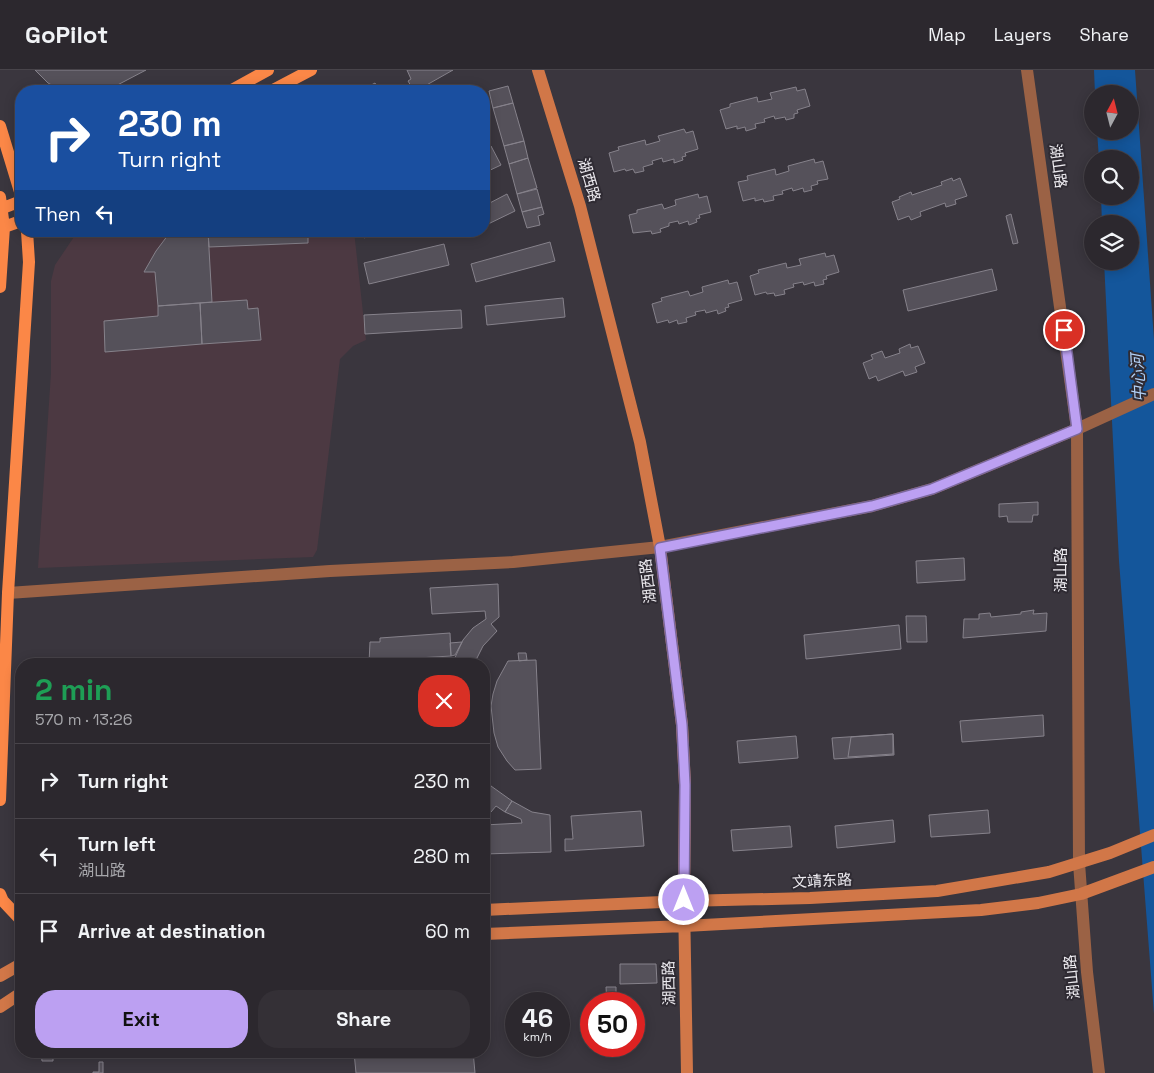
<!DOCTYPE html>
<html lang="en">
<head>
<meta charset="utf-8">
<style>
	:root { --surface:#2c282e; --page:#343036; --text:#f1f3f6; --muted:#a6a6aa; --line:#48444a; --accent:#bca0f2 }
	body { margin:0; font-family:"Space Grotesk","Noto Sans SC",sans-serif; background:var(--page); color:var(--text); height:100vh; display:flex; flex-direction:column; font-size:19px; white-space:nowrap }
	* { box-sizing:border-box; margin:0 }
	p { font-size:16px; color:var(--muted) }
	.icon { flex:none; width:28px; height:28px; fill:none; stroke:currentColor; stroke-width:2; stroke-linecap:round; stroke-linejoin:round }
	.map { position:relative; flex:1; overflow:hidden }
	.side { position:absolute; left:15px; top:588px; width:475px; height:400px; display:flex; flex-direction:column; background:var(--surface); border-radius:20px; box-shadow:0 2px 12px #0003,0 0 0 1px var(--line) }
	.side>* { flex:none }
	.banner { position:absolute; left:15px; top:15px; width:475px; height:152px; border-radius:20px; box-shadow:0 2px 12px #0003,0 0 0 1px var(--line); background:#1a4fa0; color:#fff; overflow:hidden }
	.needle { width:32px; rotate:7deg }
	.fabs { position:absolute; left:1084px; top:15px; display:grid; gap:10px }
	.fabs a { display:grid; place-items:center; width:55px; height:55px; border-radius:50%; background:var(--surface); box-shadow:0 2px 12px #0003,0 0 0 1px var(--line); font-size:25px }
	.speed { position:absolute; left:505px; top:922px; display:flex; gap:10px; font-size:25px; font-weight:700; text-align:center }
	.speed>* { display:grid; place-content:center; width:65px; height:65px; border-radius:50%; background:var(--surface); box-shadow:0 2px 12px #0003,0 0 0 1px var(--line); line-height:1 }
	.speed small { font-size:12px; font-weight:400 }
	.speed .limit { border:8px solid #d22; background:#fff; color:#111 }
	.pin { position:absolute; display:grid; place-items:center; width:42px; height:42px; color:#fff; margin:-21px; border:2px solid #fff; border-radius:50%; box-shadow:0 1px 5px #0007 }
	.me { position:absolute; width:55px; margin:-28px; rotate:0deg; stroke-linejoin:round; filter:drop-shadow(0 0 4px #0008) }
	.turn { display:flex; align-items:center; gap:18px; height:105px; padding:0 20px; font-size:22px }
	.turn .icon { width:65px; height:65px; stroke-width:2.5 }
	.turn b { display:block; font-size:35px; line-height:42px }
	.then { display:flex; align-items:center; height:48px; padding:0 20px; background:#0003; gap:10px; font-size:19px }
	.round { display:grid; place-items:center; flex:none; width:52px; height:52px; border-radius:20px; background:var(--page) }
	.summary { display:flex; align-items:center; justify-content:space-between; height:85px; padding:0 20px }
	h1 { font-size:30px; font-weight:800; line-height:38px; color:#1e9e55 }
	.cta { display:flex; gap:10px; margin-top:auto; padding:10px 20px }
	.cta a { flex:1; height:58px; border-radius:20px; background:var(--accent); color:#111; font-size:20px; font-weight:800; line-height:58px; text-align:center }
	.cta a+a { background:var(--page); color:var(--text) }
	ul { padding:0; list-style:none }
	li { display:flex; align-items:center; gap:15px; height:75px; padding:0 20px; border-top:1px solid var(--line) }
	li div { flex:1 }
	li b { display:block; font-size:19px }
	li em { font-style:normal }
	header { display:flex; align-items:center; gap:30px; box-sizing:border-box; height:70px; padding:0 25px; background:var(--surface); border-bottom:1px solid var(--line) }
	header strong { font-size:24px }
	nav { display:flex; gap:28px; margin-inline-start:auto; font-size:18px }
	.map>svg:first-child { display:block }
	.industrial { fill:#4c3942 }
	.water { fill:#14569b }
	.building { fill:#55515a; stroke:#86828b }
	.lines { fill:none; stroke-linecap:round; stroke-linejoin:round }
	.tertiary { stroke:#9b6245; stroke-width:12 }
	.secondary { stroke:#d17748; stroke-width:12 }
	.primary { stroke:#fb8747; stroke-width:12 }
	.route-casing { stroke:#7a689d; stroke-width:12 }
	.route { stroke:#bca0f2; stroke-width:9 }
	.labels { text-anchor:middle; stroke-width:4; stroke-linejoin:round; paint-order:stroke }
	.street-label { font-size:15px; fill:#edebf0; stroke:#2f2b33 }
	.water-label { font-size:16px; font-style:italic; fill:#b1d1f7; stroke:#2f2b33 }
</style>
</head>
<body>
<header>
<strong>GoPilot</strong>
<nav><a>Map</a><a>Layers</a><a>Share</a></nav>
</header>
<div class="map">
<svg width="1154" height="1003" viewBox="0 0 1154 1003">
	<rect width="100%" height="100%" fill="#3a363e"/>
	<path class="industrial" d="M78,161H354L366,270L353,276L340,289L317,480L313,487L38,498L51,303V211L55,195Z"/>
	<path class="water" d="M1094,0H1135L1154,270V944L1119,491L1104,191H1130V154H1102L1101,126H1130V89H1099L1097,61H1130V24H1095Z"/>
	<path class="building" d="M35,0H146L106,21L61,20L48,13Z
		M407,0H453L416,21H414L408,11L411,9Z
		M375,13L380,21H360Z
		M508,16L513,33L493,38L489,21Z
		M796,17L797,21L805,19L810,36L797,40L798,43L794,44V48L786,50L785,47L775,49L774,46L764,49L765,52L755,54L756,58L746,61L745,57L737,59V56L726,59L720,40L730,37V34L757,27L758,32L772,29L770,23Z
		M513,33L524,71L504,76L493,38Z
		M684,59L686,63L693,61L698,79L685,83L686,86L682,87L683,90L674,93V89L663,92L662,88L652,91L653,94L643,97L644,101L635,103L633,99L626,101L625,99L614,102L609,83L619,80L618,77L645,70L646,75L660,71L658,66Z
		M524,71L528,88L509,94L504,76Z
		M491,76L501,95L484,103V79Z
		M528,88L537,118L517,124L509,94Z
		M814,89L815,93L823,91L828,109L817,111L818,114L811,116L812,120L804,122L803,118L793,121L792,118L782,121L783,124L773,126L774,130L764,132L763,129L755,131V128L743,131L738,112L748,110L747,106L775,99L776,105L789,101L788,96Z
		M952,108L953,111L960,108L967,126L955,130L956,134L946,137L945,133L920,142L921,146L911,150L909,146L898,150L892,132L900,129L899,127L911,122L912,125L942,115L941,112Z
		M537,119L542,137L522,142L517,124Z
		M507,124L515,141L484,156V136Z
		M698,124L699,128L707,126L711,142L699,145L700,148L696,149L697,152L689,155L688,151L679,154L678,151L669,153V156L660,159L661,162L652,164L651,161L633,163L629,145L637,143V140L662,134L664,139L676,135L675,130Z
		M542,137L544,144L538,146L540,155L527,158L522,142Z
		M1011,144L1018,173L1013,174L1006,146Z
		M171,161H208L212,232L158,236L155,202H144L156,181Z
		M208,161H308V173L209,177Z
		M361,161H376L364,168Z
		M550,172L555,191L476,212L471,194Z
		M444,174L449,195L369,214L364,193Z
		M825,183L826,187L834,185L839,202L826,206L827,209L823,210L824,214L815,216L814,212L804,215L803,212L793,214L794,217L784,220L785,224L775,226L774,223L767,224L766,222L755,225L750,206L759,203L758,200L786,193L787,198L801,195L799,189Z
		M992,199L997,220L908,241L903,220Z
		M728,210L729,214L737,212L742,230L728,234L729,237L725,238L726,241L718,244L717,240L706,243L705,240L695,242L696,245L686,248L687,252L678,254L677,250L669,253L668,250L657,253L652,234L662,231L661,228L688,221L690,226L703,222L702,217Z
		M563,228L565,247L487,255L485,236Z
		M247,230L248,239L258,238L261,270L202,274L200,233Z
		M200,233L202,274L105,282L104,251L158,246V236Z
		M461,240L462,258L365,264L364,245Z
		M910,274L911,278L918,276L925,293L915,297L917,302L905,306L903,301L878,311L876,306L869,309L863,293L873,289L871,285L882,281L885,288L900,283L899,279Z
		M1038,432V445H1033L1032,452H1008L1007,446L999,447V434Z
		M964,488L965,510L917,513L916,491Z
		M498,514L499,547L491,554L497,561L483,576L474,594H452L463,570L473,558L486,549L485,541L432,544L430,518Z
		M1034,540L1033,544L1047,543L1046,561L963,568L964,549H979V544L990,543L991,547L1021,544V542Z
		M906,546H926L927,572H907Z
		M899,555L901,579L806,589L804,565Z
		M450,563L451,586L384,590V593H369L370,572H380V568Z
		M462,572L455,585L451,586L450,573Z
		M518,583H526L527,590L519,591Z
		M536,590L541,699L515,700L507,691L498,677L494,663L491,636L493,624L497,611L508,591Z
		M1043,645L1044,666L962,672L960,651Z
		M893,664V684L848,687L851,667Z
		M893,664L894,685L834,689L832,668Z
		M796,666L798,688L739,693L737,671Z
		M484,708L491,716L512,731L505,742L496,736L491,742L484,736Z
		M512,731L532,742L550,745L551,782L484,784V755L522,753L521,749L505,742Z
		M988,740L990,763L931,767L929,745Z
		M641,741L644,776L565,781V769H573L571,746Z
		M893,750L895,772L837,778L835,756Z
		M790,756L792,777L733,781L731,760Z
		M620,894H656L657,913L620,914Z
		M606,917H616V934H607Z
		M41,981H119L110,982V984L53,985V991H42Z
		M473,981L475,1003H356L354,982Z
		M99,992H103V1003H93V1002H99Z"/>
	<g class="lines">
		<path class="tertiary" d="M1027,0L1077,359L1079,793L1087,902L1099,1003
			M8,523L330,501L513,492L660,477L872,436L932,419L1077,359L1154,324"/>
		<path class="secondary" d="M538,0L580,136L640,372L660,477L682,655L685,715L684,831L687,1003
			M484,840L684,831L810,828L937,821L1049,802L1110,783L1154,765
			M484,864L685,856L981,840L1038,833L1081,824L1154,797
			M0,906L21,894
			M0,937L21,923"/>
		<path class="primary" d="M230,21L268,0
			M271,21L311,0
			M0,56L21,125
			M0,127L4,157L0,217
			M3,138L21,131
			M4,157L21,151
			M0,730L8,523L29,192L27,161
			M0,824L3,831L21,850"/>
	</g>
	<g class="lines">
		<defs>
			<path id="route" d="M684,830L685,715L682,655L660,478L872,436L932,419L1077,359L1064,260"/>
		</defs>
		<use href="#route" class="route-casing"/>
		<use href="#route" class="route"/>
	</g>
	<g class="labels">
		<g class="street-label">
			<text transform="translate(1058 96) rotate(82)" y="5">湖山路</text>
			<text transform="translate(589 110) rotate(74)" y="5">湖西路</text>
			<text transform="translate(1061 500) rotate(-90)" y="5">湖山路</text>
			<text transform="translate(648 511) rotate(-97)" y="5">湖西路</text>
			<text transform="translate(822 811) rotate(-3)" y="5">文靖东路</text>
			<text transform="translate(1072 907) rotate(-96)" y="5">湖山路</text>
			<text transform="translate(669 913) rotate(-91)" y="5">湖西路</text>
		</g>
		<g class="water-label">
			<text transform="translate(1138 308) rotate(-93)" y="6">中心河</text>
		</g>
	</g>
</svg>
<div class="fabs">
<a><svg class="needle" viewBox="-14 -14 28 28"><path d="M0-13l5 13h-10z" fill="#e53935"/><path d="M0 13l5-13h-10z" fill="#a6a6aa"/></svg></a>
<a><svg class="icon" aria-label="search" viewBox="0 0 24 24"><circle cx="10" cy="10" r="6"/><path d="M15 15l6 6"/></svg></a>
<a><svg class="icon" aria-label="layers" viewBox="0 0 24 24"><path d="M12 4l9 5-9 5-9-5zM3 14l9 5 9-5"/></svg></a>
</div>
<div class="speed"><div>46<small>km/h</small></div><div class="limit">50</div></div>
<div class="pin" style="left:1064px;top:260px;background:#d93025"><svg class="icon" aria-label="arrive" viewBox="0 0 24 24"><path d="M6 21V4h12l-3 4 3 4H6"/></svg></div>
<svg class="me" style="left:684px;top:830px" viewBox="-20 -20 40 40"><circle r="17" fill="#bca0f2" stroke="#fff" stroke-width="3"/><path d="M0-11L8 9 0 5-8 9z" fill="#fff"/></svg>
<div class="banner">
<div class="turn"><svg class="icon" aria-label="right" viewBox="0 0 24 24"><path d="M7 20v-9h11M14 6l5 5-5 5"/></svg><div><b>230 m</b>Turn right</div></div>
<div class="then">Then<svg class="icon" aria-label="left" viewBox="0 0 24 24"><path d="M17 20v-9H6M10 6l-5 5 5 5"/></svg></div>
</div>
<section class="side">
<div class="summary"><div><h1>2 min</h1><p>570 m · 13:26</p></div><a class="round" style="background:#d93025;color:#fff"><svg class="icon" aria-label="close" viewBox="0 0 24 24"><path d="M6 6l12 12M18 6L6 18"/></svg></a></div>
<ul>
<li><svg class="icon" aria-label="right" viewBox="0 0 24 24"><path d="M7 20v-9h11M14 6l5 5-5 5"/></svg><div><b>Turn right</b></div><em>230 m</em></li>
<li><svg class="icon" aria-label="left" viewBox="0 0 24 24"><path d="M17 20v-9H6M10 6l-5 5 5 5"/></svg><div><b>Turn left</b><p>湖山路</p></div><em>280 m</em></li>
<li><svg class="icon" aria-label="arrive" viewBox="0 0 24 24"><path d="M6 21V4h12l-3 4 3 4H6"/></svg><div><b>Arrive at destination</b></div><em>60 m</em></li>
</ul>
<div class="cta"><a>Exit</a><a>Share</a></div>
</section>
</div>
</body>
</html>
